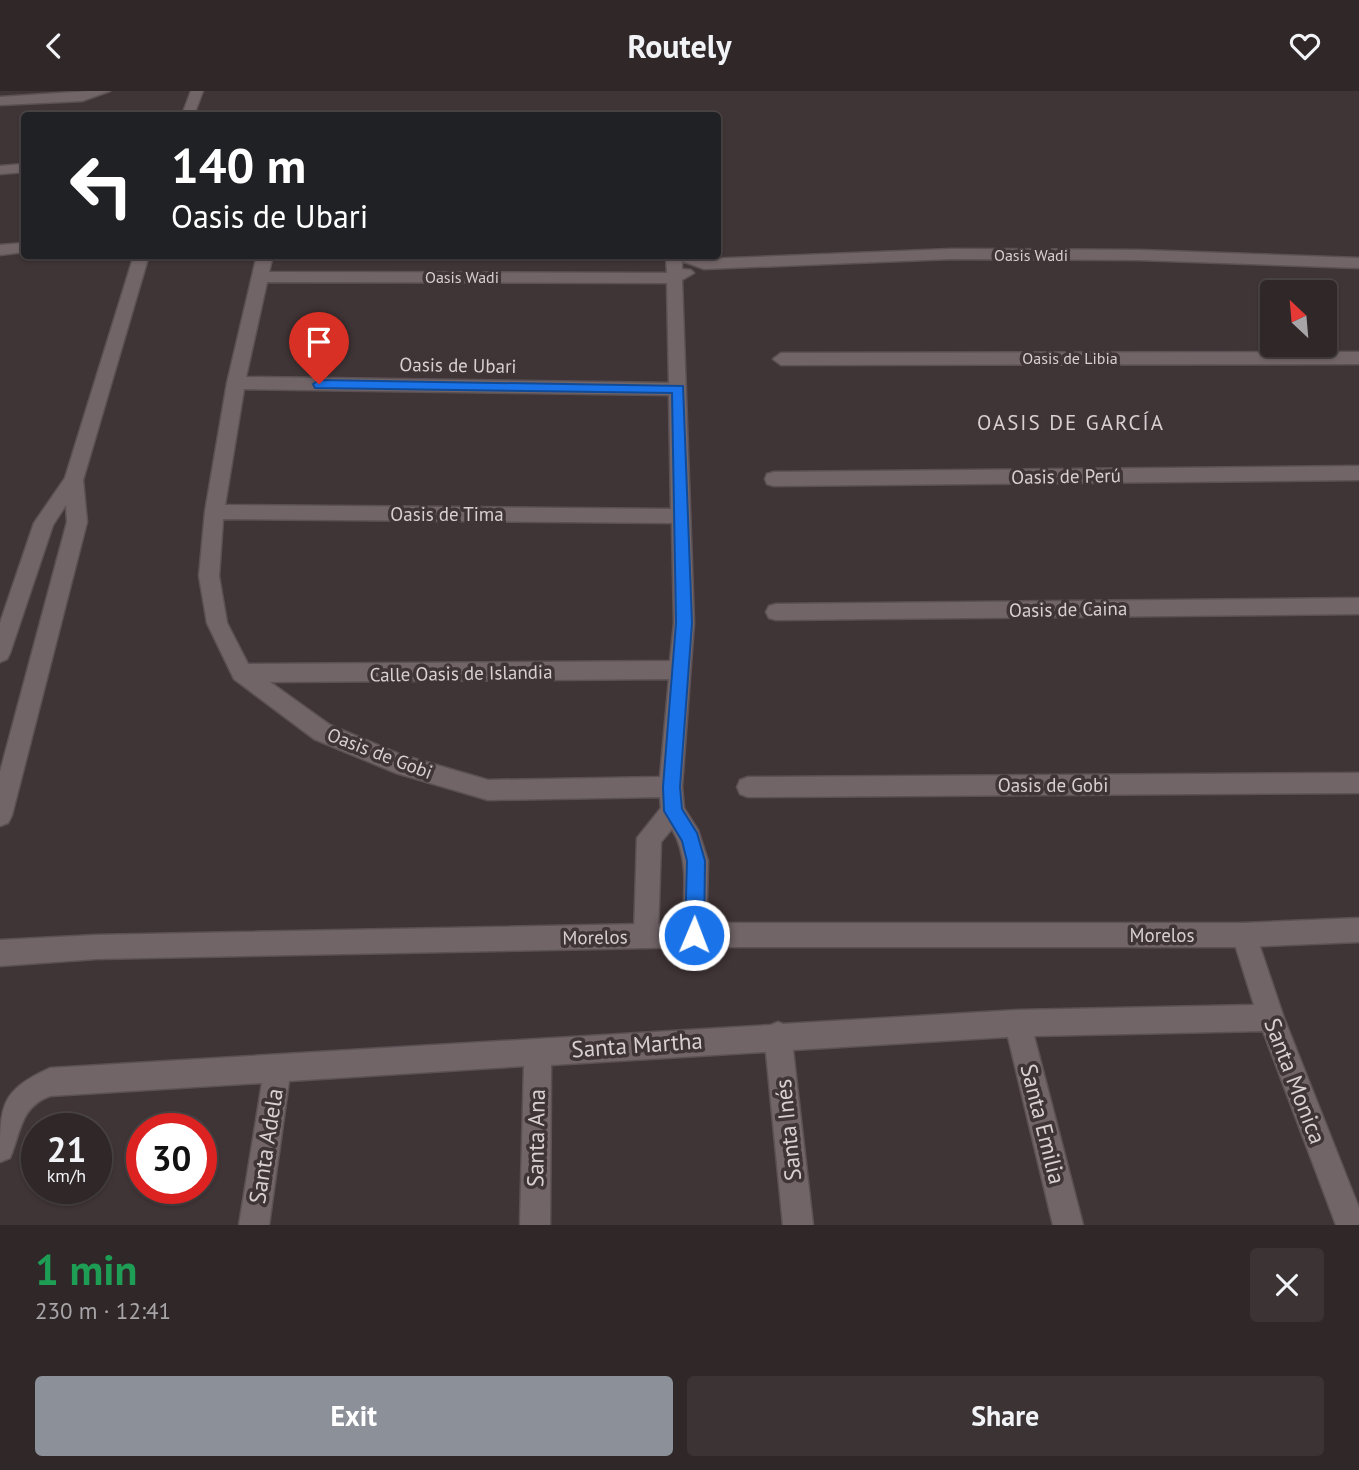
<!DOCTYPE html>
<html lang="en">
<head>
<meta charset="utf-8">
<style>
	:root { --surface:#2f2728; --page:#3b3334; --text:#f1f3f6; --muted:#a7a5a8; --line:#4a4445; --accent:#8c9099 }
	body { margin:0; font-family:"PT Sans",sans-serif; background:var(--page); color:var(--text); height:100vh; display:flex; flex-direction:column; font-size:26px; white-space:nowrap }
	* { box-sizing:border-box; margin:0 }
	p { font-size:23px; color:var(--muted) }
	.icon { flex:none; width:38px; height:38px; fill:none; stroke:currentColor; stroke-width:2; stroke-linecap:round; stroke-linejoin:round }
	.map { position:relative; height:1134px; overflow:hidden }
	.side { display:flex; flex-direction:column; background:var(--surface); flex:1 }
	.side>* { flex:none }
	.top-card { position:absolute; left:21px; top:21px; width:700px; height:147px; border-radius:7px; box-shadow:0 2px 5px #0004,0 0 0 2px var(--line); background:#202124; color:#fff; overflow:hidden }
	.needle { width:46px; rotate:334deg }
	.tools { position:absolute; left:1260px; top:189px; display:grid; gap:14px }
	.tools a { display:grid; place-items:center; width:77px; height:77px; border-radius:7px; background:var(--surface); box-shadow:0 2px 5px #0004,0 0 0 2px var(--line); font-size:35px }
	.speed { position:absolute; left:21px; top:1022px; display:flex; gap:14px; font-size:35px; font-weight:700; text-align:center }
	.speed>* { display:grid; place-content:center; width:91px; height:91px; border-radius:50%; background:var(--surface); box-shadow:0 2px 5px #0004,0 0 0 2px var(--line); line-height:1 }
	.speed small { font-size:18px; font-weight:400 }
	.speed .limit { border:10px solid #d22; background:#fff; color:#111 }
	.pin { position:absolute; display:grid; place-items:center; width:60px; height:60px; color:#fff; margin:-72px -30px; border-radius:50% 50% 50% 0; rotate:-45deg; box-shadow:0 0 7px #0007 }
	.pin .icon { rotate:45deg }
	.me { position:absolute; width:77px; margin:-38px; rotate:1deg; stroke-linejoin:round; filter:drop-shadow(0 0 5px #0008) }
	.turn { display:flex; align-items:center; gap:24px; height:147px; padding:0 35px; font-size:32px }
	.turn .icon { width:91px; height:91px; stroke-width:2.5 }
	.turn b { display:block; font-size:49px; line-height:60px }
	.round { display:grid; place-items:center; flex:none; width:74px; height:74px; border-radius:7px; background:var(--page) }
	.overview { display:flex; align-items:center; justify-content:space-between; height:119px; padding:0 35px }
	h1 { font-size:42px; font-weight:700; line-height:52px; color:#1e9e55 }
	.action { display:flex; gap:14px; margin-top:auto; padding:14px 35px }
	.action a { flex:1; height:80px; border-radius:7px; background:var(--accent); color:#fff; font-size:28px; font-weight:700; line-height:80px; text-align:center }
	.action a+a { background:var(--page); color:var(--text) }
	header { display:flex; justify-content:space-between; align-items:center; height:91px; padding:0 35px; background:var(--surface); font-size:32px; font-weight:700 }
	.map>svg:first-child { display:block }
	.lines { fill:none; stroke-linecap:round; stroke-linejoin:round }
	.street-casing { stroke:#5b5154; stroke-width:3 }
	.secondary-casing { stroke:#5b5154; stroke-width:3 }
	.street { fill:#726568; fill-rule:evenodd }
	.secondary { fill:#726568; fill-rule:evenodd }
	.route { fill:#1a73e8; stroke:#114b97; stroke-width:2 }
	.labels { text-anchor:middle; stroke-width:7; stroke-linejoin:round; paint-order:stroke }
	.far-street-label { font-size:16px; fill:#d7cfd1; stroke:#3f3436 }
	.street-label { font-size:19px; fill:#d7cfd1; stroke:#3f3436 }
	.neighbourhood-label { font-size:21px; letter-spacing:2px; fill:#d7cfd1; stroke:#3f3436 }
	.near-street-label { font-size:23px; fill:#d7cfd1; stroke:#3f3436 }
</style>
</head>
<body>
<header><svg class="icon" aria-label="back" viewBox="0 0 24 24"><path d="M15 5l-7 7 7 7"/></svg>Routely<svg class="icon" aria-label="heart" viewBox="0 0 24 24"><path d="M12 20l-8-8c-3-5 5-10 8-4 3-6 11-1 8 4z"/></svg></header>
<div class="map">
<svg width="1359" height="1134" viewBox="0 0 1359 1134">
	<rect width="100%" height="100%" fill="#3f3436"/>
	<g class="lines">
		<defs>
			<path id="street" d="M89,0H110L82,10L0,14V6Z
				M24,73V81L0,83V75Z
				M24,152V161L0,164V154Z
				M951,158L1139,159L1359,167V177L1139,169L951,168L704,178L682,170V178L691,179L694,182L682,189L694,532L682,696L684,717L698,739L708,770L706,844L703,853L694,856L685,853L682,844C683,809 691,770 672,738L661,751L658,845L655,854L646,857L637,854L634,845L637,747L661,717L660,706L488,709L396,682L314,648L234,588L207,532L199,485L205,421L227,292L257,164H273L269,181L667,182L666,164H695L706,168ZM267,191L667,192L669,292L246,286ZM244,298L669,304L671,418L225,414ZM223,428L672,432L674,532L670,570L248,573L227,532L219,485ZM669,588L660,686L488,689L399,663L330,634L270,591Z
				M1359,261V273L781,274L773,268L781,262Z
				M1359,375V389L774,395L767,393L765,388L767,383L774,381Z
				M1359,507V523L776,529L769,527L766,521L769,515L776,513Z
				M1359,682V702L748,706L740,703L737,696L740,689L748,686Z
				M1244,832L1253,835L1256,844L1284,927L1359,1117V1134H1336L1263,940L1034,945L1083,1134H1053L1008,946L793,959L813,1134H783L766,961L551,974L550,1134H520L524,975L289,990L269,1134H239L262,992L50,1005C20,1016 21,1041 10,1067L0,1071C0,1014 0,1000 50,977L771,934L778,931L783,933L1018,919L1254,914L1232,844L1235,835Z"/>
			<path id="secondary" d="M191,0H203L194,24H182Z
				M134,164H149L83,389L87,431L12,724L8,732L0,735V681L67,431L66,414L53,434L10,562L7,568L0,571V532L34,432L65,387Z
				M1359,827V851L1244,856H694L96,868L0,875V849L96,844L694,832H1244Z"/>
		</defs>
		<use href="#street" class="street-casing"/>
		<use href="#secondary" class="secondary-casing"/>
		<use href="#street" class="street"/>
		<use href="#secondary" class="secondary"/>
	</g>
	<path class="route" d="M319,289L683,295L692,532L680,696L682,718L697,742L705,770L704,844L701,851L694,853L688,851L685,844L687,770L682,750L664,720L663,696L676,532L672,302L315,297L313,293Z"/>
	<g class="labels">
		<g class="far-street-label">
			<text x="1031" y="170">Oasis Wadi</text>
			<text x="462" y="192">Oasis Wadi</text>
			<text x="1070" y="273">Oasis de Libia</text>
		</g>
		<g class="street-label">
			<text transform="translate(458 274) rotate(1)" y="7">Oasis de Ubari</text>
			<text transform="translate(1066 385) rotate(-1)" y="7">Oasis de Perú</text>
			<text x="447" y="430">Oasis de Tima</text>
			<text transform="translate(1068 518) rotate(-1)" y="7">Oasis de Caina</text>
			<text transform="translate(461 582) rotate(-1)" y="7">Calle Oasis de Islandia</text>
			<text transform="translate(380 662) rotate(21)" y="7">Oasis de Gobi</text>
			<text x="1053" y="701">Oasis de Gobi</text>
			<text x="1162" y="851">Morelos</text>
			<text transform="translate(595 846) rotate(-1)" y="7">Morelos</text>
		</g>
		<g class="neighbourhood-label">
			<text x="1071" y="339">OASIS DE GARCÍA</text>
		</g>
		<g class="near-street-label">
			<text transform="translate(637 954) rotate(-4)" y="8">Santa Martha</text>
			<text transform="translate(1295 990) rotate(69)" y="8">Santa Monica</text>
			<text transform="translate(1043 1033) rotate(76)" y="8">Santa Emilia</text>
			<text transform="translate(788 1039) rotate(-96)" y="8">Santa Inés</text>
			<text transform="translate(536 1047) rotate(-89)" y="8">Santa Ana</text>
			<text transform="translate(266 1055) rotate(-81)" y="8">Santa Adela</text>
		</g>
	</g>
</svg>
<div class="tools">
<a><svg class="needle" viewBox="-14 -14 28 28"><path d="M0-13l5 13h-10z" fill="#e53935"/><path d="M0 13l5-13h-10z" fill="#a7a5a8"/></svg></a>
</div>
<div class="speed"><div>21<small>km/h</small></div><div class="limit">30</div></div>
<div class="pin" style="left:319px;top:293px;background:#d93025"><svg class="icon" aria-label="arrive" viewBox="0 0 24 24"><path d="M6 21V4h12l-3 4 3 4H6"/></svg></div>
<svg class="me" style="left:694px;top:844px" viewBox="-20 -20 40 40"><circle r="17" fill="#1a73e8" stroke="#fff" stroke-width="3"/><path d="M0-11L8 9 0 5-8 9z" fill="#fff"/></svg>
<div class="top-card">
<div class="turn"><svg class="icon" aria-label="left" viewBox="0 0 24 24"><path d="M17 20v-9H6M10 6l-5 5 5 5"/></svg><div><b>140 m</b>Oasis de Ubari</div></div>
</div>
</div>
<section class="side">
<div class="overview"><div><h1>1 min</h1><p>230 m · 12:41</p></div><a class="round"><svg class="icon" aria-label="close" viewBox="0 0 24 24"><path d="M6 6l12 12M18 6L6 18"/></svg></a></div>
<div class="action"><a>Exit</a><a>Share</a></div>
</section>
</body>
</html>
